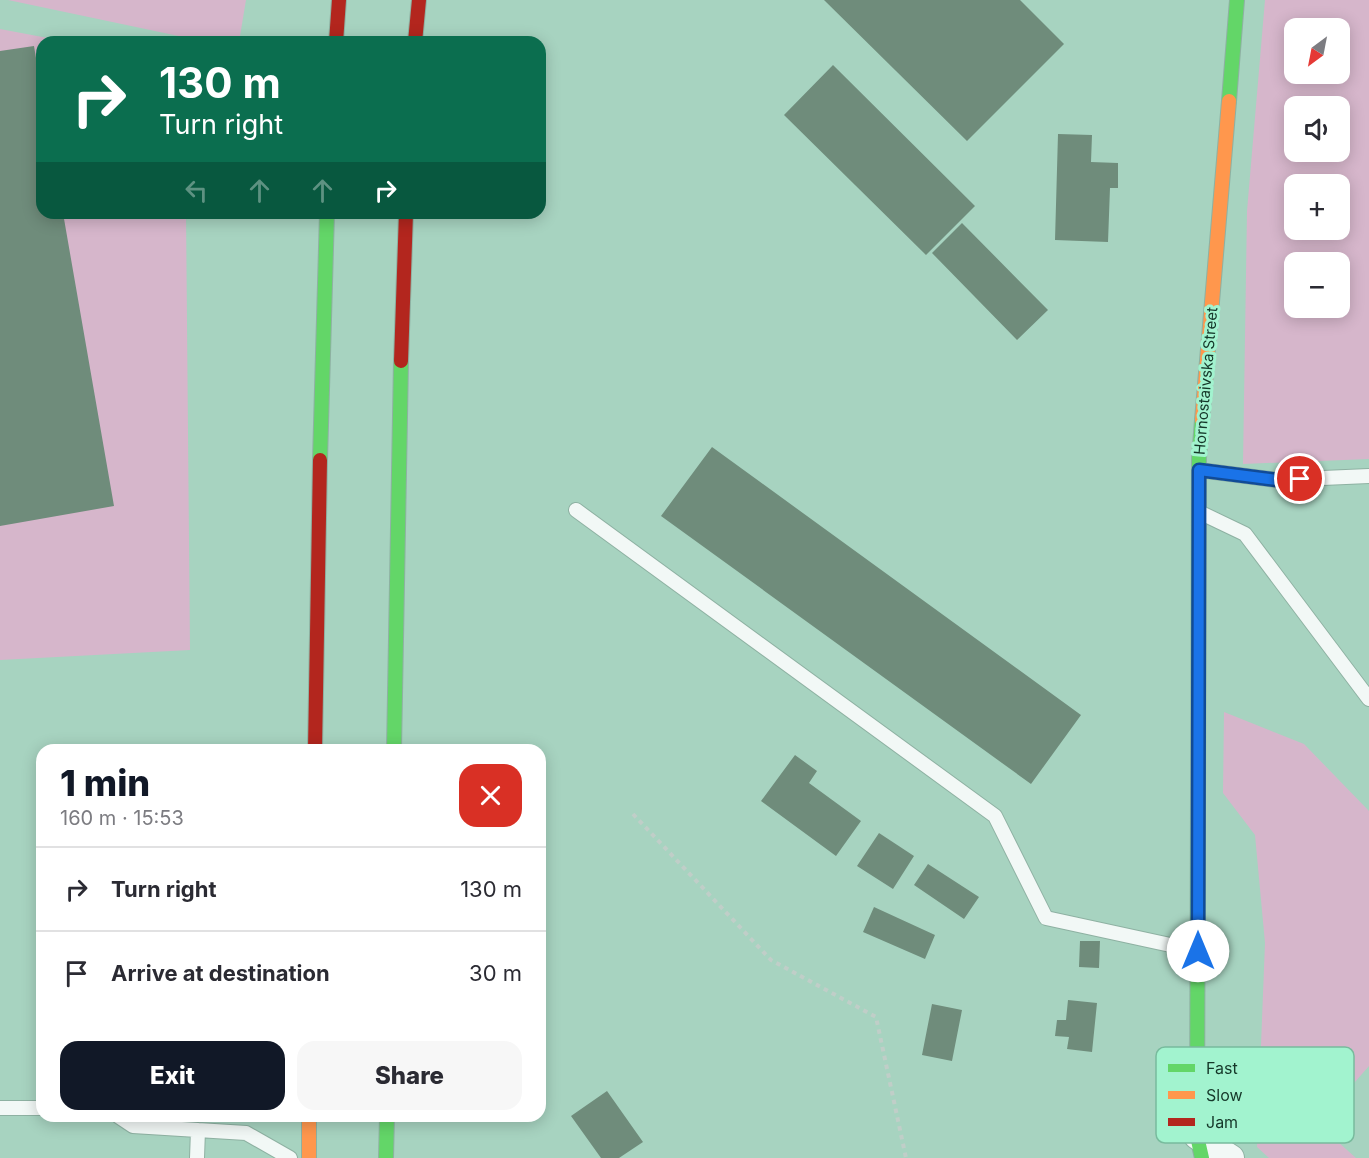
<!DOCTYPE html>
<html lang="en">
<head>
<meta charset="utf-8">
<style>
	:root { --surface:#fff; --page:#f7f7f7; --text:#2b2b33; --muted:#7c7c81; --line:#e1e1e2; --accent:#111827 }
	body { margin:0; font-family:Inter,sans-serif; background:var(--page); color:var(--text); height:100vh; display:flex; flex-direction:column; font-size:22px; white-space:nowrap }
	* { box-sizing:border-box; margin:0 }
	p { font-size:20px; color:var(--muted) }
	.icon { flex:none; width:33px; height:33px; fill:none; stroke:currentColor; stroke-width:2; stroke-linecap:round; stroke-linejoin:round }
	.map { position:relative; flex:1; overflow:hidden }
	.sheet { position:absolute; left:36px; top:744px; width:510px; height:378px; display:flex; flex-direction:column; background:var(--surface); border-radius:18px; box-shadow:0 3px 15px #0003 }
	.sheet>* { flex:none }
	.hud { position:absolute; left:36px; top:36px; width:510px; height:183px; border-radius:18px; box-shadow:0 3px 15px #0003; background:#0b6e4f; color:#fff; overflow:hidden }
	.needle { width:39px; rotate:212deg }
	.tools { position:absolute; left:1284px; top:18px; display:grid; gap:12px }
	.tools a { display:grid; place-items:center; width:66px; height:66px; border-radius:12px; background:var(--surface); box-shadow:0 3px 15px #0003; font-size:30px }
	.pin { position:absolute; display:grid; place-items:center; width:51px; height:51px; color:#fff; margin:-26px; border:3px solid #fff; border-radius:50%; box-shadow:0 2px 6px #0007 }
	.me { position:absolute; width:66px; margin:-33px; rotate:0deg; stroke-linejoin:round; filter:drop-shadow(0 0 4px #0008) }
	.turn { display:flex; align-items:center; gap:21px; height:126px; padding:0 24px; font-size:27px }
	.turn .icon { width:78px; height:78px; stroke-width:2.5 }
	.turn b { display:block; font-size:42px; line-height:51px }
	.lanes { display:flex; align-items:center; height:57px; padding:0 24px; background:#0003; justify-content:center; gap:30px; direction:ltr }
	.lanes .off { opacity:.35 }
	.round { display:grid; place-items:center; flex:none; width:63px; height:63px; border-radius:18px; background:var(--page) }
	.headline { display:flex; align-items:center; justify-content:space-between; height:102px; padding:0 24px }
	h1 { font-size:36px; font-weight:800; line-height:45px; color:var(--accent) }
	.button { display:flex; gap:12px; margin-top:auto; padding:12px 24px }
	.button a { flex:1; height:69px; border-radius:18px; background:var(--accent); color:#fff; font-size:24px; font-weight:800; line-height:69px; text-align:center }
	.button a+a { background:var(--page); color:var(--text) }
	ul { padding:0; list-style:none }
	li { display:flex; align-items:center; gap:18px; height:84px; padding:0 24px; border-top:2px solid var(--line) }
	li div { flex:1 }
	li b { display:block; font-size:22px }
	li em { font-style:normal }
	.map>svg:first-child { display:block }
	.green { fill:#d6b6cb; fill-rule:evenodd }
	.building { fill:#6f8c7b }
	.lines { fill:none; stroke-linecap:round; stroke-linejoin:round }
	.lane-casing { stroke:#8eb1a2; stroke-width:16 }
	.street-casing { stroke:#8eb1a2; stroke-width:28 }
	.fast-casing { stroke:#8eb1a2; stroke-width:16 }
	.slow-casing { stroke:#8eb1a2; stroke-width:16 }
	.jam-casing { stroke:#8eb1a2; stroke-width:16 }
	.path { stroke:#c0cec8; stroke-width:4; stroke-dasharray:4.5 4.5; stroke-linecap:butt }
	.lane { stroke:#f2f8f6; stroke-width:14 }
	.street { stroke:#f2f8f6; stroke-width:26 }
	.fast { stroke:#63d668; stroke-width:14 }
	.slow { stroke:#ff974d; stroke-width:14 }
	.jam { stroke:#b3261e; stroke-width:14 }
	.route-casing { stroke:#114b97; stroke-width:15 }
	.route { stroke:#1a73e8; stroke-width:10 }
	.labels { text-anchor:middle; stroke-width:6; stroke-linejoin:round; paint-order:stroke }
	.street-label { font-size:15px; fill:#153729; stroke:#a2f3cf }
	.key { fill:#a2f3cf; stroke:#78bb9d; stroke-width:1.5 }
	.key-label { font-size:16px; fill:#153729 }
</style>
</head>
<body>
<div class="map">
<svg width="1369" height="1158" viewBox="0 0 1369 1158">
	<rect width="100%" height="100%" fill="#a7d3c0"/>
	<path class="green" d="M8,0H246L239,42H207Z
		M1265,0H1369V459L1243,464L1247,211ZM1294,28H1340V74H1294ZM1294,106H1340V152H1294ZM1294,184H1340V230H1294ZM1294,262H1340V308H1294Z
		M0,29L69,42H42V213H186L190,650L0,660Z
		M1224,712L1304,744L1369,811V1066L1318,1124L1356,1158H1269L1257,1147L1265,943L1255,835L1223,793Z"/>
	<path class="building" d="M824,0H1020L1064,44L967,141Z
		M34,46L42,94V213H63L114,506L0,526V51Z
		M833,65L975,206L926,255L784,115Z
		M1058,134L1092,135L1091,162L1118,163V188H1110L1108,242L1055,240Z
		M962,223L1048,310L1017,340L932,253Z
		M712,447L1081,715L1031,784L661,516Z
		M795,755L817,771L809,783L861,821L836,856L761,801Z
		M879,833L914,856L893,889L857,866Z
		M928,864L979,897L964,919L914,885Z
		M874,907L935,935L925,959L863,932Z
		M1080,941H1100L1099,968L1079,967Z
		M1068,1000L1097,1003L1092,1052L1067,1049L1069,1037L1055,1036L1057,1020H1066Z
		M932,1004L962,1010L952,1061L922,1055Z
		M607,1091L643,1142L619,1158H601L571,1116Z"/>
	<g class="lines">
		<defs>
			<path id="lane" d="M1199,470L1277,480L1369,476
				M576,510L995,816L1046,918L1198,951
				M1199,512L1245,534L1369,699
				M0,1108H42
				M118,1116L133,1126L246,1133L290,1158
				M197,1158L198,1130"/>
			<path id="street" d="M1197,1136L1231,1158"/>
			<path id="fast" d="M1229,101L1237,0
				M320,460L327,213
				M394,750L401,361
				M386,1158L387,1116
				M1202,1158L1197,1136L1199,458L1202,420"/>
			<path id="slow" d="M1202,420L1229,101
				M309,1116V1158"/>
			<path id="jam" d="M336,42L339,0
				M415,42L419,0
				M401,361L406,213
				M315,750L320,460"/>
		</defs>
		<use href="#lane" class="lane-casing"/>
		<use href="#street" class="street-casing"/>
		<use href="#fast" class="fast-casing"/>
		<use href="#slow" class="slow-casing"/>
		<use href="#jam" class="jam-casing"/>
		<path class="path" d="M633,814L771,960L876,1017L906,1158"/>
		<use href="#lane" class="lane"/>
		<use href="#street" class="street"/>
		<use href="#fast" class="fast"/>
		<use href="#slow" class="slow"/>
		<use href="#jam" class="jam"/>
	</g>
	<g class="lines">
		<defs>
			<path id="route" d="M1198,951L1199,470L1277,480L1300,479"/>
		</defs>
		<use href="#route" class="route-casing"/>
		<use href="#route" class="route"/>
	</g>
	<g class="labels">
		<g class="street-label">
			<text transform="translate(1206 381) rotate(-85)" y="5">Hornostaivska Street</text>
		</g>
	</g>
	<rect x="1156" y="1047" width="198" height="96" rx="9" class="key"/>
	<rect x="1168" y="1064" width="27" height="8" fill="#63d668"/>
	<rect x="1168" y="1091" width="27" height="8" fill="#ff974d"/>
	<rect x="1168" y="1118" width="27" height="8" fill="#b3261e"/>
	<g class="key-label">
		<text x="1206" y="1074">Fast</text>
		<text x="1206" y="1101">Slow</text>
		<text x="1206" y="1128">Jam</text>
	</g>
</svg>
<div class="tools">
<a><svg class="needle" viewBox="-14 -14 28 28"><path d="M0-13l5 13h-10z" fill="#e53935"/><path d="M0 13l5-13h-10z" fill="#7c7c81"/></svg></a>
<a><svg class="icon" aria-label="sound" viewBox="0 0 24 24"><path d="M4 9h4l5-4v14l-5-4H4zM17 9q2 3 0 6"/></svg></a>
<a>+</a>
<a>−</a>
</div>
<div class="pin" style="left:1300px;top:479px;background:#d93025"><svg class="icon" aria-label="arrive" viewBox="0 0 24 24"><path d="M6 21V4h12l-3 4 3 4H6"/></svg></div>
<svg class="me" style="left:1198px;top:951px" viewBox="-20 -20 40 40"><circle r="19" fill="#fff"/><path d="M0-13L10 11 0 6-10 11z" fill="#1a73e8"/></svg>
<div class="hud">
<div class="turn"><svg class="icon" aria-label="right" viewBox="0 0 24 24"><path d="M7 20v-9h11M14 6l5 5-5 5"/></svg><div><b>130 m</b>Turn right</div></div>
<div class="lanes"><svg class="icon off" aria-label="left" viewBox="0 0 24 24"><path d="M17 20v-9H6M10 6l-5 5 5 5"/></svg><svg class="icon off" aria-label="ahead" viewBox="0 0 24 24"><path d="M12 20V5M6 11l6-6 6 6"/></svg><svg class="icon off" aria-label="ahead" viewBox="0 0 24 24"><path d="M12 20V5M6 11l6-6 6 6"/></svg><svg class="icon" aria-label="right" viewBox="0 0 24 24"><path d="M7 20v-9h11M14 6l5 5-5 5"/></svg></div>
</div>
<section class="sheet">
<div class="headline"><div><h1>1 min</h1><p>160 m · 15:53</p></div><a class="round" style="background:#d93025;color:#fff"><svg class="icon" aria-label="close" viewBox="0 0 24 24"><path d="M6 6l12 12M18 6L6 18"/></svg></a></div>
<ul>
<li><svg class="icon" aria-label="right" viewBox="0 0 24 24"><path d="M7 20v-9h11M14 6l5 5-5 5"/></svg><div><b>Turn right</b></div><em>130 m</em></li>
<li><svg class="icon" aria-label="arrive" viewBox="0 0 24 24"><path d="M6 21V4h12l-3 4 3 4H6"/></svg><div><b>Arrive at destination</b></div><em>30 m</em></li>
</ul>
<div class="button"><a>Exit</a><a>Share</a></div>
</section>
</div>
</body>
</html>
